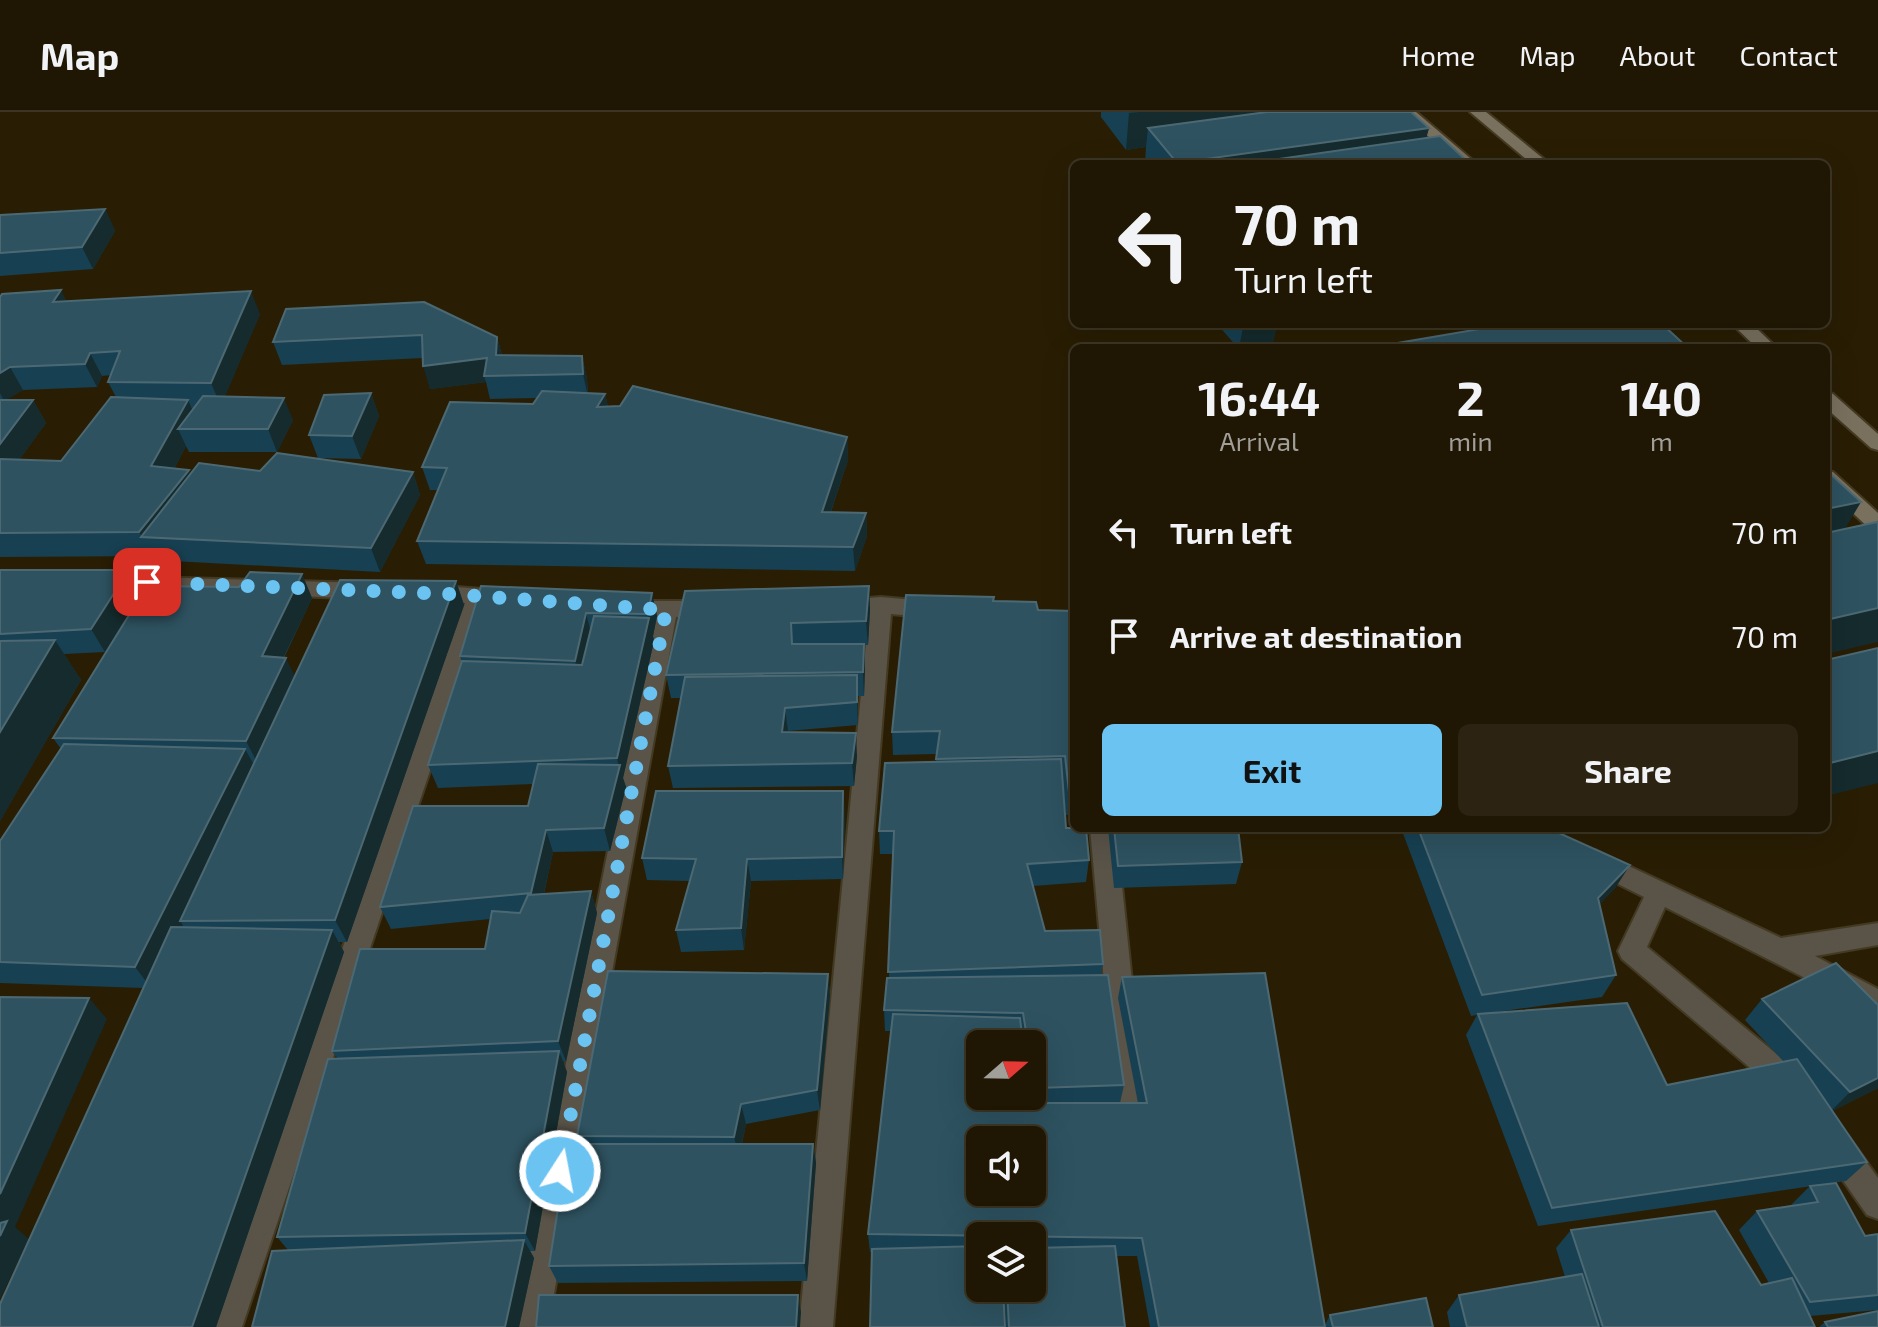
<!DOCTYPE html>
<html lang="en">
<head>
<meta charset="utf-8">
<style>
	:root { --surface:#1f1603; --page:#2c2312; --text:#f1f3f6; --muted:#a19f9a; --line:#3c3525; --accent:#6bc3f2 }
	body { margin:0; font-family:"Exo 2",sans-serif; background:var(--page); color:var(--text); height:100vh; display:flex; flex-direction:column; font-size:30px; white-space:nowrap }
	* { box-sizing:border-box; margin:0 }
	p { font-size:26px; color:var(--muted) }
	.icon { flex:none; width:44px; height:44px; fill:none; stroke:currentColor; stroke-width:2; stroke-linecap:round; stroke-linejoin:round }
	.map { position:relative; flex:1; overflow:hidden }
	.drawer { position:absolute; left:1070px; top:232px; width:760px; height:488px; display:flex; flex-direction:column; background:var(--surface); border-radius:12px; box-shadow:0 8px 32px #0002,0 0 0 2px var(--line) }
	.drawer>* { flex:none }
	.top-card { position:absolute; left:1070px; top:48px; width:760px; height:168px; border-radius:12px; box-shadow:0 8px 32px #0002,0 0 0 2px var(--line); background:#1f1603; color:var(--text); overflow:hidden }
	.needle { width:52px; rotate:70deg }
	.controls { position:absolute; left:966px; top:918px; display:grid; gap:16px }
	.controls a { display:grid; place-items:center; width:80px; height:80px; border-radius:12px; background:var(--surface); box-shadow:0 8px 32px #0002,0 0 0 2px var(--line); font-size:40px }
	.pin { position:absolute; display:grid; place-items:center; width:68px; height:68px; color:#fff; margin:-34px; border-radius:16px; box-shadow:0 4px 12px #0006 }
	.me { position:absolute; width:88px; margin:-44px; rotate:11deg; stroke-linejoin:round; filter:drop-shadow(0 0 6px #0008) }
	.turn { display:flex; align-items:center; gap:28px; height:168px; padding:0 32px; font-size:36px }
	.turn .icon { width:104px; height:104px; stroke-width:2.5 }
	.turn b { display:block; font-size:56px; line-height:68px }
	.eta { display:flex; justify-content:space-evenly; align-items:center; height:136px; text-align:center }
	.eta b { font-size:48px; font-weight:700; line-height:56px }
	.primary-button { display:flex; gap:16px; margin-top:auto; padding:16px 32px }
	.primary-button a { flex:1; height:92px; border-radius:12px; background:var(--accent); color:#111; font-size:32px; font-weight:700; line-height:92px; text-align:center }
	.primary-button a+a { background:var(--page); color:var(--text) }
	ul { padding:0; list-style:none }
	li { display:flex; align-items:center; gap:24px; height:104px; padding:0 32px }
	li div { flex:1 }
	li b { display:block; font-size:30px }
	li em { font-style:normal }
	header { display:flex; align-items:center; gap:48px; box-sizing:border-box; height:112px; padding:0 40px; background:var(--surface); border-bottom:2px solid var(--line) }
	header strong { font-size:38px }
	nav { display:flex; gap:44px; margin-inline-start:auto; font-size:28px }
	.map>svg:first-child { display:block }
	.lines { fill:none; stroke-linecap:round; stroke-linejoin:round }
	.street-casing { stroke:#443a22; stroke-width:4 }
	.secondary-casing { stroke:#443a22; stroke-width:4 }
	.street { fill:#595348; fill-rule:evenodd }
	.secondary { fill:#79705e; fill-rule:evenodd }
	.wall { fill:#174052; fill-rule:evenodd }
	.shaded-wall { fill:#152b2d }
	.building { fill:#2e5260; stroke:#4c6973; stroke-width:2; fill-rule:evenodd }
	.route { stroke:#6bc3f2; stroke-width:14; stroke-dasharray:0 25.2 }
</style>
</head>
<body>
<header>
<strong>Map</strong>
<nav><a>Home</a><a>Map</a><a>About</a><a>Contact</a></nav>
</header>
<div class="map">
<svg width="1878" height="1215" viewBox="0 0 1878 1215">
	<rect width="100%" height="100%" fill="#291e04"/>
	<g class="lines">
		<defs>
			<path id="street" d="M106,464L369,471L377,474L380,479L377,484L369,487L98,476L95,471L98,466Z
				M430,473L509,479L517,482L520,487L517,492L486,493L242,1215H208L465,491L422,486L419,481L422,476Z
				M881,485L936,490L944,493L947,498L944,503L936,506L891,502L833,1215H799L869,501L829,499L826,494L829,489Z
				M625,489H712L720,492L723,497L720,502L676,505L548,1215H514L654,505L617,502L614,497L617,492Z
				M1090,716H1116L1148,1024L1144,1034L1133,1038L1122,1034L1118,1024Z
				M1595,738L1781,826L1878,811V833L1815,844L1878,877V903L1665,795L1647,835L1802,963L1807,973L1802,983L1792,986L1782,983L1622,847L1618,839L1644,785L1586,756L1582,749L1586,742Z
				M1837,1020L1848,1024L1878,1066V1107L1867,1103L1826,1044L1822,1034L1826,1024Z"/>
			<path id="secondary" d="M1400,0H1416L1477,52H1460Z
				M1470,0H1486L1550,52H1532Z
				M1732,212H1752L1777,236H1757Z
				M1826,280L1833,282L1878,322V338L1871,336L1826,296Z
				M1826,359L1833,360L1878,401V420L1871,418L1826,376Z"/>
		</defs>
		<use href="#street" class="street-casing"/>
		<use href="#secondary" class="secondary-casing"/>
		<use href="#street" class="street"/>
		<use href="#secondary" class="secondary"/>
	</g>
	<path class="wall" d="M1101,0H1411L1429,16L1426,26L1470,52H1145L1146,35L1126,38L1101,5Z
		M105,97L115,119L93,157L0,164V103Z
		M0,185L260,202L225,284L293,308L277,340H189L186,334L174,357L191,362L260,359L413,360L420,383L380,460L154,448L151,444L0,445ZM111,263L108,270L116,285L61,349L19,348L46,311L33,288H5L23,278L97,275L102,264Z
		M286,197L497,225L502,243L582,244L587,267L588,281L605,282L608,295L847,325L848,348L831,400L866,401L867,424L855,459L426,452L417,429L438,378H430L422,355L533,292L537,286L490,287L486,270L430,277L423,246L282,253L273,230Z
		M1217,212H1277L1273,230L1246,236H1238Z
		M371,281L379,304L361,347L318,346L309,323Z
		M0,458L142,481L105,540L64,542L81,568L0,709Z
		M302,462L312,486L284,546L295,565L456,469L464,493L347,830H339L344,840L216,1215H0L143,876L0,871V729L61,637L53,626L239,475Z
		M481,474L652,481L657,504L653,524L654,529L623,666L626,675L610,739L553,740L544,782L591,779L597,801L566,949L563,950L567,960L535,1139H530L534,1146L519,1215H252L288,1138L277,1125L337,946L332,939L485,837L490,807L391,817L380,795L528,694L533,672L438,676L428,653L462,551L460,544Z
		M869,474L870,498L868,533H864L865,556L864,584H858V613L788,619L787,621L857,644L854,674L673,676L668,654L681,586H671L666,563Z
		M994,485V489L1038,498L1074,499V702L1066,703L1063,672L1066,716L1089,748L1086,770L1033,774L1045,819L1103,852L1101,863L1124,973L1120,991H1138L1118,886L1122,865L1325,1213L1330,1203L1333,1215H1150L1137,1144H1117L1125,1215H1006L1004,1176H1032V1124H980V1176L870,1140L868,1122L891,919H885L884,898L889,866L893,742H880L879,719L936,650V642L893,643L892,620ZM980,932H1032V982L1034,991H1031Z
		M845,702L843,767L751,769L744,838L681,840L676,818L690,769L647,768L642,746Z
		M1108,716H1238L1242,750L1236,772L1114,776Z
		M1401,716H1548L1616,775L1599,793L1616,863L1602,885L1490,901L1667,973L1784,950L1745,908L1762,887L1878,893V976L1832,999L1867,1050L1846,1069L1538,1114L1466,923L1477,903L1471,904Z
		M828,862L830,883L820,998L746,1012L742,1032H813L816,1051L807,1169L558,1171L549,1154L580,1032L577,1024Z
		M1810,1074L1865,1124L1878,1122V1198L1810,1204L1815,1215H1450L1447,1200L1459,1183L1565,1165L1556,1136L1571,1118L1761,1173L1769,1171L1739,1118L1757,1099L1791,1093Z
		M1825,1210L1878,1215H1819Z"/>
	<path class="shaded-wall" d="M1140,0H1364L1148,16L1146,35L1126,38L1129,1Z
		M1429,16L1419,52H1177V51Z
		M105,97L115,119L93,157L82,135Z
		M61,178L72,200L53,190Z
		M251,179L260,202L221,294L211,271Z
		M1256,212H1277L1273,230L1246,236H1239L1243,215Z
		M497,225L503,248L502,265L496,243Z
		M90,241L102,264L97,275L85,252Z
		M582,244L587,267L588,285L583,262Z
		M487,246L484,264L486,270L430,277L423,254Z
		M10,255L23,278L4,289L0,281V261Z
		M371,281L379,304L361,347L352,324Z
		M605,282L610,305L597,295Z
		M284,286L293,308L277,340L268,317Z
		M33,288L46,311L3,370L0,364V332Z
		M188,288L198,311L178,317L186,334L163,377L151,354Z
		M847,325L848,348L823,423L822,400Z
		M189,358L200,381L142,425L139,420Z
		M413,360L420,383L380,460L371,436Z
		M1861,390L1837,430L1826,432V397Z
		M866,401L867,424L855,459L853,435Z
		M129,458L142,481L105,540L91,517Z
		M302,462L312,486L273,567L262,544Z
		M456,469L464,493L347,830L335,808Z
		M869,474L870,498L868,533L866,509Z
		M652,481L657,504L653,524L654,529L623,666L626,675L610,739L604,716L619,655L617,646L649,507L648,502Z
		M1878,496V530L1826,542V508Z
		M586,501L592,525L581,572L575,549Z
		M55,528L81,568L0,709V620Z
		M864,532L865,556L864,584L863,560Z
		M286,546L297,569L258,652L246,629Z
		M857,563L858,586V613L857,590Z
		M785,596L788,619L785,643L782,620Z
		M856,621L857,644L854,674L852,651Z
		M245,637L258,660L180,809L183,813L152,877L135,855Z
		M1878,639V671L1826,684V652Z
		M843,679L845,702L843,767L842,745Z
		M1683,716H1697L1681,720Z
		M546,718L553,740L539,803L531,781Z
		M747,747L751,769L744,838L741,816Z
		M1630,753L1616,775L1585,808L1598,786Z
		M591,779L597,801L566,949L558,929Z
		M332,818L344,840L216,1215H192Z
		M828,862L830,883L820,998L817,978Z
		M89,886L107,907L15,1115L29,1127L0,1187V1082Z
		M559,939L567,960L535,1139L525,1121Z
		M1878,966V976L1830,1000L1850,980Z
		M741,992L746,1012L739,1045L734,1025Z
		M813,1032L816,1051L807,1169L804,1151Z
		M524,1128L534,1146L519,1215H505Z
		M798,1183L801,1200L800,1215H796Z"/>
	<path class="building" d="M1267,0H1411L1429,16L1177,51L1148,16Z
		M1440,24L1470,52H1244Z
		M105,97L82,135L0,141V103Z
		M61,178L53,190L251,179L211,271L108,270L120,239L90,241L85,252L10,255L0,261V185L2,182Z
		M424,190L497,225L496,243L582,244L583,262L484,264L487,246L423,254L422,223L273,230L286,197Z
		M1241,212H1256L1243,215Z
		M1509,212H1662L1688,236H1368Z
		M633,274L847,325L822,400L866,401L853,435L417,429L447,356L422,355L450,290L533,292L542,279L605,282L597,295L620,294Z
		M371,281L352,324L309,323L324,283Z
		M203,284L284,286L268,317H178Z
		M111,285L188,288L151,354L189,358L139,420L0,421V347L61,349Z
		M0,288H33L0,332Z
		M277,341L413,360L371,436L141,425L199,351L260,359Z
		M1826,358L1861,390L1826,397Z
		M1877,410L1878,412V496L1826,508V421Z
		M0,458H129L91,517L0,522Z
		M250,460L302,462L262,544L286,546L246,629L53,626L147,474L239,475Z
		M340,468L456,469L335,808L180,809Z
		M481,474L652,481L648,502L586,501L575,549L460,544Z
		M869,474L866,509L791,511L792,532H864L863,560L666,563L685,479Z
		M906,483L994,485L993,489L1036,490L1038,498L1074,499V680H1069L1065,644L936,647L940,619L892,620Z
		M594,504L649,506L617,646L428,653L462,549L582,553Z
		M55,528L0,620V529Z
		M1878,536V639L1826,652V548Z
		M857,563V590L785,596L782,620L856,621L852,651L668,654L685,565Z
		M64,632L245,637L135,855L0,850V729Z
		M1061,647L1066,716H1086L1089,748L1027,752L1045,819L1100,818L1103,852L888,860L894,719H879L885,651Z
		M538,652L620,653L604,716L546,718L531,781L380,795L413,694H528Z
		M656,679H843L842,745L747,747L741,816L676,818L696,747L642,746Z
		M1114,716H1238L1242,750L1118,754Z
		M1418,716H1548L1630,753L1598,786L1616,863L1482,883Z
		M591,779L558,929L332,939L360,837H485L492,799L520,801L528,783Z
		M171,815L332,818L192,1215H0V1192Z
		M1836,851L1878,893V966L1850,980L1762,887Z
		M608,859L828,862L817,978L741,992L734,1025L577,1024Z
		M1265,861L1325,1215H1159L1142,1126L868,1122L893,902L1020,906L1023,932H980V984H1030L1031,991H1147L1122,865ZM980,1028H1032V1080H980Z
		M1108,863L1124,973L1037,976L1032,951V932H1028L1023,901L884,898L887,866Z
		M0,885L89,886L0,1082Z
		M1627,891L1667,973L1797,947L1867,1050L1552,1096L1478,902Z
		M559,939L525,1121L277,1125L328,947Z
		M568,1032H813L804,1151L549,1154Z
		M1836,1071L1865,1124L1878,1122V1183L1810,1190L1757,1099L1818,1090L1810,1074Z
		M1715,1099L1761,1173L1792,1166L1815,1215H1603L1571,1118Z
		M7,1109L0,1124V1111Z
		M524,1128L505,1215H252L272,1139Z
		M980,1134V1176H1003L1005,1215H870L872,1137Z
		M1115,1134L1125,1215H1009L1007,1176H1032V1136Z
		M1582,1162L1599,1215H1467L1459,1183Z
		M539,1183H798L796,1215H536Z
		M1426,1186L1433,1215H1333L1330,1203Z
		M1878,1199V1215H1828L1825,1210Z"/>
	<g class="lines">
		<path class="route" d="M147,470L449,482L666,498L560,1059"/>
	</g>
</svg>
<div class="controls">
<a><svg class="needle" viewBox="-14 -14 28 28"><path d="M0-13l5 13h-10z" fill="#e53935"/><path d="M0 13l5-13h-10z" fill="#a19f9a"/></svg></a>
<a><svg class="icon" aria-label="sound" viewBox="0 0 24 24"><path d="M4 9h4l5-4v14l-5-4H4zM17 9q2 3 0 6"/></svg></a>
<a><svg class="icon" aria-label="layers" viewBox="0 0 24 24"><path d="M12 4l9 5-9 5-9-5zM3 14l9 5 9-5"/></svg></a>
</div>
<div class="pin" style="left:147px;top:470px;background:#d93025"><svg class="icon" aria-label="arrive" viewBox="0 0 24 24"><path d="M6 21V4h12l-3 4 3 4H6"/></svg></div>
<svg class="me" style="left:560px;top:1059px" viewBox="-20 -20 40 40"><circle r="17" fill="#6bc3f2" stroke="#fff" stroke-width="3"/><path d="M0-11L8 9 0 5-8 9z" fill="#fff"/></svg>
<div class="top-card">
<div class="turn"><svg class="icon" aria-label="left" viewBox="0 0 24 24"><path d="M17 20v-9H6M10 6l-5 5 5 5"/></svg><div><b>70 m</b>Turn left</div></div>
</div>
<section class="drawer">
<div class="eta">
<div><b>16:44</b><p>Arrival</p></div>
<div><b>2</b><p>min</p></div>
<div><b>140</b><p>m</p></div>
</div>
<ul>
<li><svg class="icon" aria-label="left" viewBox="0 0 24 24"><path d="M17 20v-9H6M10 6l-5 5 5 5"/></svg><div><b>Turn left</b></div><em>70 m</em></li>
<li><svg class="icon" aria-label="arrive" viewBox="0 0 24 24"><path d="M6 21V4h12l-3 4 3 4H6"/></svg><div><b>Arrive at destination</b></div><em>70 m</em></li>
</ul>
<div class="primary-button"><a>Exit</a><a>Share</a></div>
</section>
</div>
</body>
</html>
